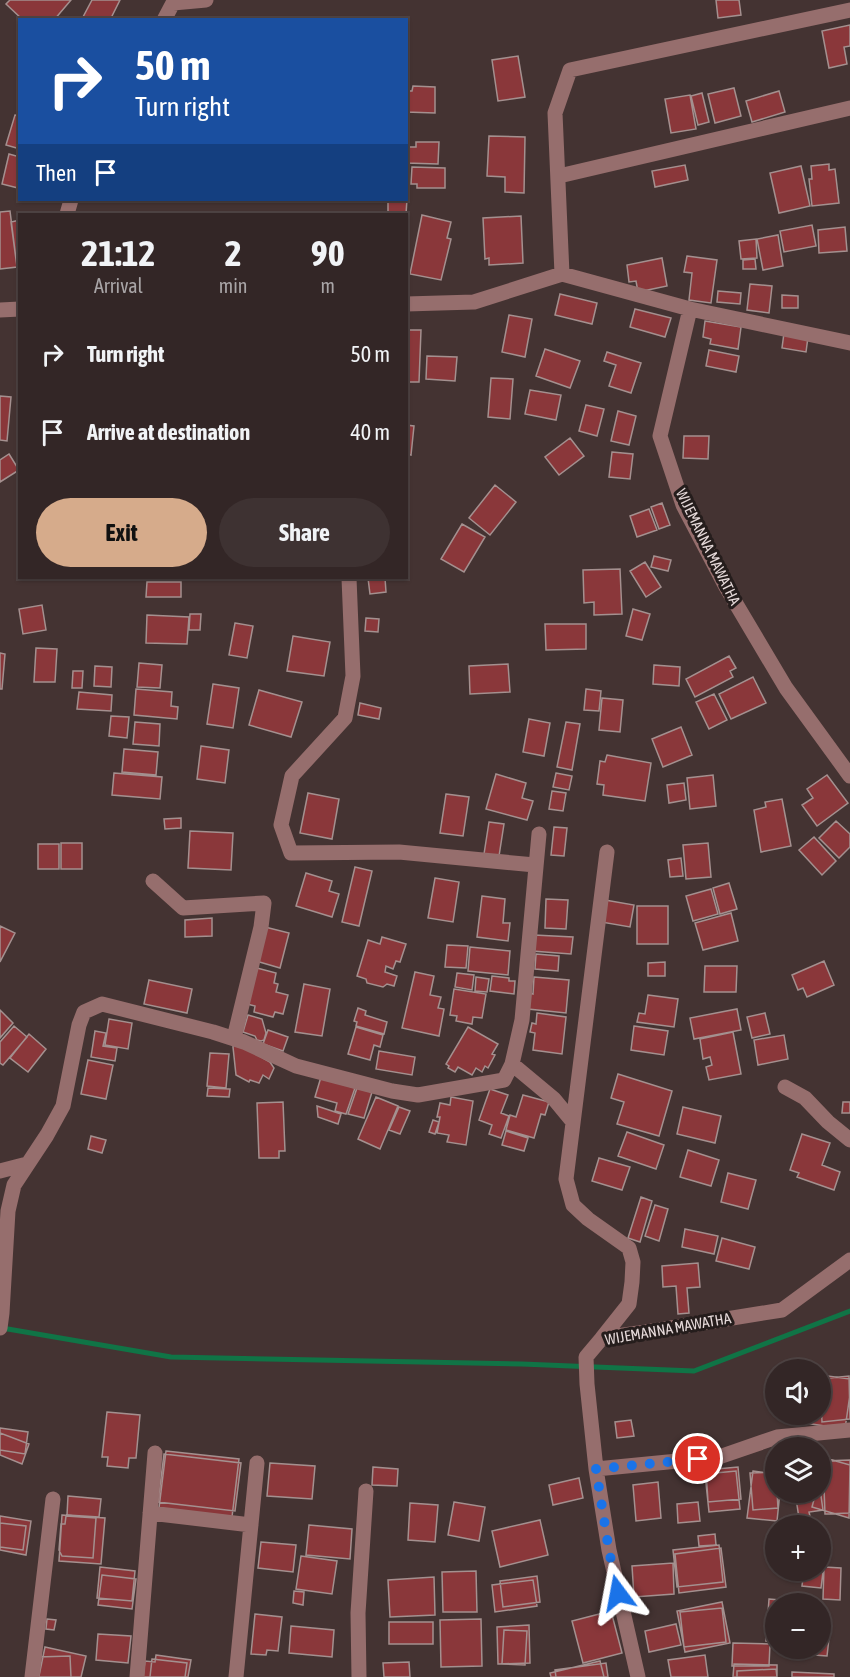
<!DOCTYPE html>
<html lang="en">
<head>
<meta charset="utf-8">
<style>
	:root { --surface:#332626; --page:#3e3232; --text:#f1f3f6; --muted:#a9a5a7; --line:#4e4343; --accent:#d6ab8b }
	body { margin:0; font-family:"Asap Condensed",sans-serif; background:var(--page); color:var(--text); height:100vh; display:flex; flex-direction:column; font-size:22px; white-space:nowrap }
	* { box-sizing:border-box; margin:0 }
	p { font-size:20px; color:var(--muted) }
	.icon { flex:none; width:33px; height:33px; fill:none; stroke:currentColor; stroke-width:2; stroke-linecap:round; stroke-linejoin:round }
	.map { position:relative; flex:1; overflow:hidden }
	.side { position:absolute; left:18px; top:213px; width:390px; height:366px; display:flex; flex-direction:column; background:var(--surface); border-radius:0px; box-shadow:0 2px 4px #0004,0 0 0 2px var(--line) }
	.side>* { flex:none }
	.guide { position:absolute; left:18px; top:18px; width:390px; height:183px; border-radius:0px; box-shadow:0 2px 4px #0004,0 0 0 2px var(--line); background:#1a4fa0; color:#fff; overflow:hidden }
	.tools { position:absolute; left:765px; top:1359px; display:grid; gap:12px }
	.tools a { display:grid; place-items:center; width:66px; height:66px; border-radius:50%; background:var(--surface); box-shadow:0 2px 4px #0004,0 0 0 2px var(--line); font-size:30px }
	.pin { position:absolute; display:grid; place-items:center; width:51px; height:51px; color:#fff; margin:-26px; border:3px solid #fff; border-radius:50%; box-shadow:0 2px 6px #0007 }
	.me { position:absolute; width:66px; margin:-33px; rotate:347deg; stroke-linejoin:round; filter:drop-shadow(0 0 4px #0008) }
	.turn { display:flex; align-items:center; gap:21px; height:126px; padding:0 18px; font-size:27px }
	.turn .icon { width:78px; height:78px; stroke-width:2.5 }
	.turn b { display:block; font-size:42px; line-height:51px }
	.then { display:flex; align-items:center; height:57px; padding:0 18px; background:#0003; gap:12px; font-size:22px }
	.eta { display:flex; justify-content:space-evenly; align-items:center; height:102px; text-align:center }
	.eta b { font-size:36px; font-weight:700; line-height:42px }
	.primary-button { display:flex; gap:12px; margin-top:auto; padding:12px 18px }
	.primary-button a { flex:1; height:69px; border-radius:36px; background:var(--accent); color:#111; font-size:24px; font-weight:700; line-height:69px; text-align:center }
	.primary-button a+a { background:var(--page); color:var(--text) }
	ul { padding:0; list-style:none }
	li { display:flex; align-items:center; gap:18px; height:78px; padding:0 18px }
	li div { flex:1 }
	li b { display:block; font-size:22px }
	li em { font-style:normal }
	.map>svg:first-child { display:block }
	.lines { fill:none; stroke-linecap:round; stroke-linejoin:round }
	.stream { stroke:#107446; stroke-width:5 }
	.building { fill:#8a373a; stroke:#a4908f; stroke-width:1.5 }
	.minor { stroke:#966e6d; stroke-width:15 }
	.route { stroke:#1a73e8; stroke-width:10; stroke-dasharray:0 18 }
	.labels { text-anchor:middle; stroke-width:6; stroke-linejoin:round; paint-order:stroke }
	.street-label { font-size:15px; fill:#e6dada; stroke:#251d1c }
</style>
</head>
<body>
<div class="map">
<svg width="850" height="1677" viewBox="0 0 850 1677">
	<rect width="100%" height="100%" fill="#443332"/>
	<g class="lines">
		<path class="stream" d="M2,1328L171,1357L522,1364L694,1371L850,1311"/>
	</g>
	<path class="building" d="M10,0H71L54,20H23L6,4Z
		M92,0H120L110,20H87L83,17Z
		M716,0H739L741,15L718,18Z
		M850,25V46L844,47L847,64L829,68L822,31Z
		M518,56L525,97L498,101L492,60Z
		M413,86L435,87V113L406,112V91H412Z
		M734,88L741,116L715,123L708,94Z
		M779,91L785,112L752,122L746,101Z
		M702,93L709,122L698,125L691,96Z
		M690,95L696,129L671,133L665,99Z
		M15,115L20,116V149L6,145Z
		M489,136L525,137L524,193L505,192V177L487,176Z
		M416,142H439L438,164L406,163V147H416Z
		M9,154L20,157L18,188L2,184Z
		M829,164V170L835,169L839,203L812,206L809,179H812L811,166Z
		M685,165L688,180L655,187L652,171Z
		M801,166L810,206L779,213L770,173Z
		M412,167L445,168V188H417V184H411Z
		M407,199L406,214H388V200Z
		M10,211L17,267L0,269V212Z
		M422,215L451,222L447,238L451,239L441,280L410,274Z
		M521,216L523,263L489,265V258L485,259L483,218Z
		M20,220V266L17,267L11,222Z
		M812,225L816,246L784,252L780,231Z
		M845,227L847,251L819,253L818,230Z
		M778,235L783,266L763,270L757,239Z
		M756,239L757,258L741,259L739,241Z
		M687,256L717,260L711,303L689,300L692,273L684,272Z
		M662,258L667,286L638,292L636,281L629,282L627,265Z
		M755,259L756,269H743V260Z
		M750,284L772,286L769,313L747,310Z
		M718,291L741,293L740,304L717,302Z
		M560,294L597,303L592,324L555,315Z
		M782,295L798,296V308H782Z
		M635,309L671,318L665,337L630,327Z
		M509,315L532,319L525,357L502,352Z
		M705,321L741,327L738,349L710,344L711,339L703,337Z
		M406,330H421L419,382H406Z
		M784,333L808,337L806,352L782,348Z
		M545,349L580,361L570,388L536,376Z
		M709,350L739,356L736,372L706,366Z
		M607,352L641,363L631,393L609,386L616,365L604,361Z
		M427,356L457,357L455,381L426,379Z
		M491,378L513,379L510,419L488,417Z
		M530,390L561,395L556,420L525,414Z
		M0,396L11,397L7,441L0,440Z
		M586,405L604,409L597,436L579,431Z
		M618,411L636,416L629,445L611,441Z
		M406,425L414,426L411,455L406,454Z
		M684,436H709L708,459L683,458Z
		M570,438L584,456L559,475L545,457Z
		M612,452L633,454L630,479L609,477Z
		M9,454L19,470L0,482V460Z
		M495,485L516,502L490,535L469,518Z
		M662,503L670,525L659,529L651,507Z
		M649,509L657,530L637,537L630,516Z
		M462,524L485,537L464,572L441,559Z
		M654,556L671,560L668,571L651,567Z
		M645,562L661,587L646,597L630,571Z
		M620,569L622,614L594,615V602L584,603L583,570Z
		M286,578H326V580H286Z
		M368,578H385L386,592L370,594Z
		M147,582H181V597H146Z
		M42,605L46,630L23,634L19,609Z
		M633,609L650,614L642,640L626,636Z
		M190,614H201L200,630H189Z
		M147,615L189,617L187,644L146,643Z
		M366,618L379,619L378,632L365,631Z
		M235,623L253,626L247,658L229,655Z
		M545,624H586V649L546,650Z
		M293,636L330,642L324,676L287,671Z
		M36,648L57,649L55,682H34Z
		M0,653L5,654L2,689H0Z
		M729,656L736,668L730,671L733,677L695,697L686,679Z
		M139,663L162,665L160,688L137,687Z
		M508,664L510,692L470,694L469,666Z
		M654,665L680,667L679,686L653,684Z
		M95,666L112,667L111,687L94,686Z
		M73,671H83L82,688H72Z
		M753,677L766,703L731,719L719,694Z
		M213,684L239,688L233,728L207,724Z
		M136,689L172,692L171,706L178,707L177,719L134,715Z
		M586,689L601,691L599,711L584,710Z
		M259,690L302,702L291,737L249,725Z
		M79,692L112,695L111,711L77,709Z
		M714,694L727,720L709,729L696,702Z
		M602,698L623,700L620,732L599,730Z
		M360,703L381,708L379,719L358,715Z
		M111,716L129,717L127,738L109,736Z
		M529,719L550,723L544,756L523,752Z
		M135,722L160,724L159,746L133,744Z
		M566,722L580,724L572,770L557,767Z
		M681,727L692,755L663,767L652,739Z
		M201,746L229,750L225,783L197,779Z
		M124,749L158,752L156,775L122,772Z
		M607,755L651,763L645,801L603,795L604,785L597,784L600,761L605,762Z
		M114,773L162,777L160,799L112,795Z
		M556,773L572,776L569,790L553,787Z
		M496,774L526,783L522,798L533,801L527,820L486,809Z
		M713,775L716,806L690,809L687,778Z
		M827,775L848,803L817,826L802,805L813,798L807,789Z
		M684,783L686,800L669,803L667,785Z
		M552,791L566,793L563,811L549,809Z
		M308,793L339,799L332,839L300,833Z
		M446,794L469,797L463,836L440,833Z
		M782,799L791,846L761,852L754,810L766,807L765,802Z
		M181,818V828L165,829L164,819Z
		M836,821L850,834V847L839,858L819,838Z
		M489,822L504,824L499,856L484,854Z
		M554,827L567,828L564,856L551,855Z
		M190,831L233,833L231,870L188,868Z
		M814,837L836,861L822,875L799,850Z
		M61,843H82V869H61Z
		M708,843L711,877L686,879L683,845Z
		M38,844H59V869H38Z
		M681,858L683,876L670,877L668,860Z
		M355,867L372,871L359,926L342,922Z
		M306,873L332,881L329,891L339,894L332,917L296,906Z
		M435,878L459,882L453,922L428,918Z
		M729,883L737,909L720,914L713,888Z
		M711,889L718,914L693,921L686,896Z
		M482,896L505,899L503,923H510L508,941L477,937Z
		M546,899L568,900L566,929L545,928Z
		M605,900L634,905L630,927L601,922Z
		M637,906H668V944H637Z
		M731,913L738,941L703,950L695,923Z
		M212,918V936L185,937V920Z
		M0,926L15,933L0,962Z
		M265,927L289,933L280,968L256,961Z
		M534,935L573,937L571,954L532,951Z
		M382,937L406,944L400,962L396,961L393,969L386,966L385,972L397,976L394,986L387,984L383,987L367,983L366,979L357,976L368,940L380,944Z
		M447,945L468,946L466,968L445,967Z
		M470,947L510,951L508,975L468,971Z
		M536,954L559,956L558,971L535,969Z
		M824,961L834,985L807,997L803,988L798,990L792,975Z
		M665,962V976H648V963Z
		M705,966H737L736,992H704Z
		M257,968L276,973L274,983L278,984L276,992L288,995L283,1014L275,1012L273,1017L254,1012L255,1006L247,1004Z
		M415,972L434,976L430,995L441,997L438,1008L444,1009L439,1036L402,1028Z
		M457,973L474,975L472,990L455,987Z
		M492,976L509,978V981H515L514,994L490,991Z
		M476,977L489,979L487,992L475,991Z
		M534,977L569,980L566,1013L528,1009L529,993L533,994Z
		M149,980L192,989L187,1013L144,1004Z
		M304,984L330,989L322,1036L295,1032Z
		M454,989L486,994L482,1018L473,1017L472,1024L456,1021L457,1016L450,1015Z
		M648,995L678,999L674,1027L637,1022L639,1013L645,1014Z
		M358,1008L366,1011L365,1015L387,1022L384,1034L356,1026L357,1022L354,1021Z
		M737,1009L741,1030L694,1039L690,1018Z
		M0,1010L13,1023L0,1038Z
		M537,1013L566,1017L562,1054L533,1050L535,1033L530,1032L532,1023L536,1024Z
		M765,1013L770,1034L752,1038L747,1017Z
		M248,1015L262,1019L266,1033L264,1040L261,1041L257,1040L255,1036L243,1032Z
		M109,1019L132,1023L128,1049L105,1045Z
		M14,1026L27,1037L3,1065L0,1063V1042Z
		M634,1026L668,1031L664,1055L631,1050Z
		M356,1027L383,1035L380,1047L374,1045L370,1060L348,1054Z
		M468,1027L498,1044L492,1054L495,1055L488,1068L485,1066L482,1072L476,1068L472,1075L458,1067L455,1072L448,1068L449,1066L446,1064Z
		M268,1030L288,1037L283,1051L263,1044Z
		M95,1031L106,1033L103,1046L117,1048L115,1061L91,1057Z
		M733,1032L741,1074L709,1080L706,1067L712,1065L710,1057L703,1059L700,1039Z
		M29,1034L46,1049L28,1072L10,1058Z
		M784,1035L788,1059L758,1065L754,1040Z
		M234,1042L270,1062L274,1068L269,1079L263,1075L259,1083L250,1080L249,1082L236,1075L233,1047Z
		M379,1051L415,1057L412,1075L376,1069Z
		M210,1053L229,1054L226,1088L207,1086Z
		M88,1060L113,1065L106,1099L81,1094Z
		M618,1074L672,1091L659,1136L617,1124L624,1102L611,1098Z
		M321,1077L355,1088L346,1114L335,1111L337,1103L315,1097Z
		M208,1088L230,1089L229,1097L207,1096Z
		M357,1088L372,1092L364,1118L348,1114Z
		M490,1089L508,1095L501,1113L509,1116L501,1138L489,1134L492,1125L479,1120Z
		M523,1095L549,1102L545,1115L541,1114L534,1138L506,1130L510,1115L516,1117Z
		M376,1097L398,1106L380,1149L358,1139Z
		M451,1097L473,1101L466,1145L447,1142L449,1135L437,1133L440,1117H437L440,1103L450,1105Z
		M283,1102L285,1151H279V1158H259L257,1103Z
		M843,1102H850V1113H842Z
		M317,1106L341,1114L338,1124L318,1117Z
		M399,1107L410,1111L400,1134L389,1130Z
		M683,1107L721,1116L715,1143L677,1134Z
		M433,1120L439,1122L435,1134L429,1132Z
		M506,1131L528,1138L524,1151L502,1145Z
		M627,1132L664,1145L656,1169L618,1156Z
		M802,1134L830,1143L822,1165L840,1172L834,1190L797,1177L799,1173L790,1170Z
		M91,1136L106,1140L102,1153L88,1149Z
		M688,1150L719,1160L711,1186L680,1177Z
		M599,1158L630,1167L622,1190L592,1181Z
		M728,1173L756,1180L748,1209L721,1202Z
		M641,1197L652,1201L640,1242L628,1238Z
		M655,1205L668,1209L659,1241L645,1236Z
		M685,1229L718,1236L714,1254L682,1247Z
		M722,1238L755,1247L749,1269L716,1261Z
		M698,1263L700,1287L687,1288L689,1313L678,1314L676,1286L663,1287L662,1266Z
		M820,1375L850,1379V1394L845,1429L805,1423L806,1414H820Z
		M849,1376L850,1419L822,1422L820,1379Z
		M107,1412L140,1415L136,1458H129L128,1468L107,1466L108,1457H102Z
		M631,1420L634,1436L617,1438L615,1422Z
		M0,1428L28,1432L25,1454L0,1450Z
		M0,1433L29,1444L22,1464L0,1455Z
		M166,1451L239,1459L232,1517L159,1508Z
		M164,1454L241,1463L235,1511L158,1502Z
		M825,1458L850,1465L849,1518L812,1507L816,1492H820V1474Z
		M850,1460V1513L825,1514L823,1461Z
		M270,1463L315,1466L312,1499L267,1496Z
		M373,1467L398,1469L397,1486L372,1485Z
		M738,1467L741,1499L708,1502L706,1470Z
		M736,1471L740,1509L709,1512L705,1474Z
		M753,1471L776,1474V1492H780L777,1521L747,1518Z
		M775,1472L776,1492H777L778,1508L753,1510L750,1473Z
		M579,1478L583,1498L553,1505L549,1485Z
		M658,1482L661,1518L636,1521L633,1485Z
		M820,1489L823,1510L809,1512L810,1516L799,1518L795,1492H820Z
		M68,1496L101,1499L99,1517L67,1515Z
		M454,1502L485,1507L479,1541L448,1535Z
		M698,1502L700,1521L678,1523L677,1504Z
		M410,1503L438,1505L435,1542L408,1540Z
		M62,1515L105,1518L101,1564L59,1561Z
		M0,1516L31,1521L26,1555L0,1550Z
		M66,1516L96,1518L93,1558L62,1556L59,1550L61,1524H65Z
		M540,1520L548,1555L500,1567L492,1531Z
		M0,1523L26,1526L23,1550L0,1547Z
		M309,1525L352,1529L350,1559L306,1555Z
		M715,1534L716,1545L699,1546L698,1536Z
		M261,1542L296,1545L293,1572L258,1568Z
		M719,1545L723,1582L677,1587L673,1550Z
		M721,1548L726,1587L679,1593L675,1554Z
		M301,1556L337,1561L332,1594L296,1589Z
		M673,1563L674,1594L634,1597L632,1566Z
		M820,1564H824L821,1588L802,1586L804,1570H820Z
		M100,1567L135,1571L132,1601L97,1598Z
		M824,1567L841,1568L840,1600L823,1599Z
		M476,1571L477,1612H443L442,1572Z
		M102,1575L136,1579L132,1609L98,1605Z
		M537,1576L540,1602L503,1607L500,1581Z
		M434,1577L435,1615L390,1617L388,1580Z
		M533,1580L537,1606L495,1612L492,1585Z
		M294,1591L304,1592L303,1605L293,1603Z
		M769,1599L791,1601V1604H776V1642L766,1641Z
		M722,1602L730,1643L685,1652L677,1611Z
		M722,1608L726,1642L684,1647L680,1612Z
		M611,1611L622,1653L583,1663L572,1621Z
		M255,1614L282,1617L278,1651L267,1650L266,1655L251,1654Z
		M47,1619L56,1620L54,1630L46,1629Z
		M481,1619L482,1666L441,1667L440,1620Z
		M820,1620L831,1621L827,1656L801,1654V1648H820Z
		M389,1622H433V1644H389Z
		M676,1624L681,1645L649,1652L645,1631Z
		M529,1625L530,1663L498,1664L497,1627Z
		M291,1626L334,1630L332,1657L289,1653Z
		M504,1630L527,1631L525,1665L502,1664Z
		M98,1634L131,1636L128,1663L96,1660Z
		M733,1643L770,1644L769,1666H732Z
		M45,1647L86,1656L81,1677H36L39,1676Z
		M156,1655L191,1660L188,1677H143L145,1661L155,1662Z
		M705,1655L708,1677H671L668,1660Z
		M70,1656L71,1677H39L38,1657Z
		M152,1659L187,1663L185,1677H150Z
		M600,1661L604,1677H551L550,1673Z
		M409,1662L410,1677H384L383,1663Z
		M606,1663L608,1677H556L555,1670Z
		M734,1664L777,1665V1677H733Z
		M776,1669L777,1677H737V1671Z
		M792,1672L834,1674V1677H792Z"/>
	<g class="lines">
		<path class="minor" d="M164,20L173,3L206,0
			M559,176L850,108
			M67,214L71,200
			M406,304L474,302L562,274
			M690,309L562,274L555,113L570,70L850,10
			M0,310L20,309
			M850,343L690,309L660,436L683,505L726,587L786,688L850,776
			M349,578L353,676L345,718L292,776L281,825L291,853L399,852L535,865
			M153,881L183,908L264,903L261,927L234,1038
			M512,1064L554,1099L573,1122
			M785,1087L805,1098L828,1122L850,1140
			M0,1171L27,1164
			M0,1328L2,1313L8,1211L14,1185L47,1135L63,1106L79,1025L84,1012L102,1004L213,1032L244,1042L296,1066L392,1091L418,1095L504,1080L512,1064L522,1020L539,834
			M602,1338L629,1304L632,1282L633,1262L629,1248L588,1219L573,1205L566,1179L607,852
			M596,1469L719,1457L777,1437L850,1430
			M150,1513L251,1525
			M32,1677L53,1499
			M137,1677L155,1453
			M236,1677L257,1463
			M359,1677L358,1613L366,1491
			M638,1677L609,1550L596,1469L587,1384L586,1357L602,1338L646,1332L782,1310L850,1260"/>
	</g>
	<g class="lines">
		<path class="route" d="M618,1593L609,1551L596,1469L698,1459"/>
	</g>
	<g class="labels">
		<g class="street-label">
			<text transform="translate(708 547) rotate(64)" y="5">WIJEMANNA MAWATHA</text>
			<text transform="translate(668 1329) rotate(-10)" y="5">WIJEMANNA MAWATHA</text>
		</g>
	</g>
</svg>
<div class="tools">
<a><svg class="icon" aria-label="sound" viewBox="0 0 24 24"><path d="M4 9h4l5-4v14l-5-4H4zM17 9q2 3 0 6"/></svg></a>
<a><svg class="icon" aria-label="layers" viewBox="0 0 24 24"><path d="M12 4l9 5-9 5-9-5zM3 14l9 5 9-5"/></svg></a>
<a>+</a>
<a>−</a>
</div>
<div class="pin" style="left:698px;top:1459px;background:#d93025"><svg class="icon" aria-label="arrive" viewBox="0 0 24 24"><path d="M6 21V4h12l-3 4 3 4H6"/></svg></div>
<svg class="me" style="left:618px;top:1593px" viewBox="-20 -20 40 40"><path d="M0-17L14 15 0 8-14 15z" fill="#1a73e8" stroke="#fff" stroke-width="4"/></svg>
<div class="guide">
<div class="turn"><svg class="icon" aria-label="right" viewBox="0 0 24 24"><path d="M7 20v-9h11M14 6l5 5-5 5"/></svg><div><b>50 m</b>Turn right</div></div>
<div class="then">Then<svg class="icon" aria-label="arrive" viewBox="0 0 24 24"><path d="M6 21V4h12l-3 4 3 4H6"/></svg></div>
</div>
<section class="side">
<div class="eta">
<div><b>21:12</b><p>Arrival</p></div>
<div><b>2</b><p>min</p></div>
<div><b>90</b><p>m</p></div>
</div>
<ul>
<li><svg class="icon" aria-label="right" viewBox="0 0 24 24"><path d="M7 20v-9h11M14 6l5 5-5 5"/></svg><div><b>Turn right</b></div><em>50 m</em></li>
<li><svg class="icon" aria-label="arrive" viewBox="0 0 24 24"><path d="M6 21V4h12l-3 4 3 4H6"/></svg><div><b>Arrive at destination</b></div><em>40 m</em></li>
</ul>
<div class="primary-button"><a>Exit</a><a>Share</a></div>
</section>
</div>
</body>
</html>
